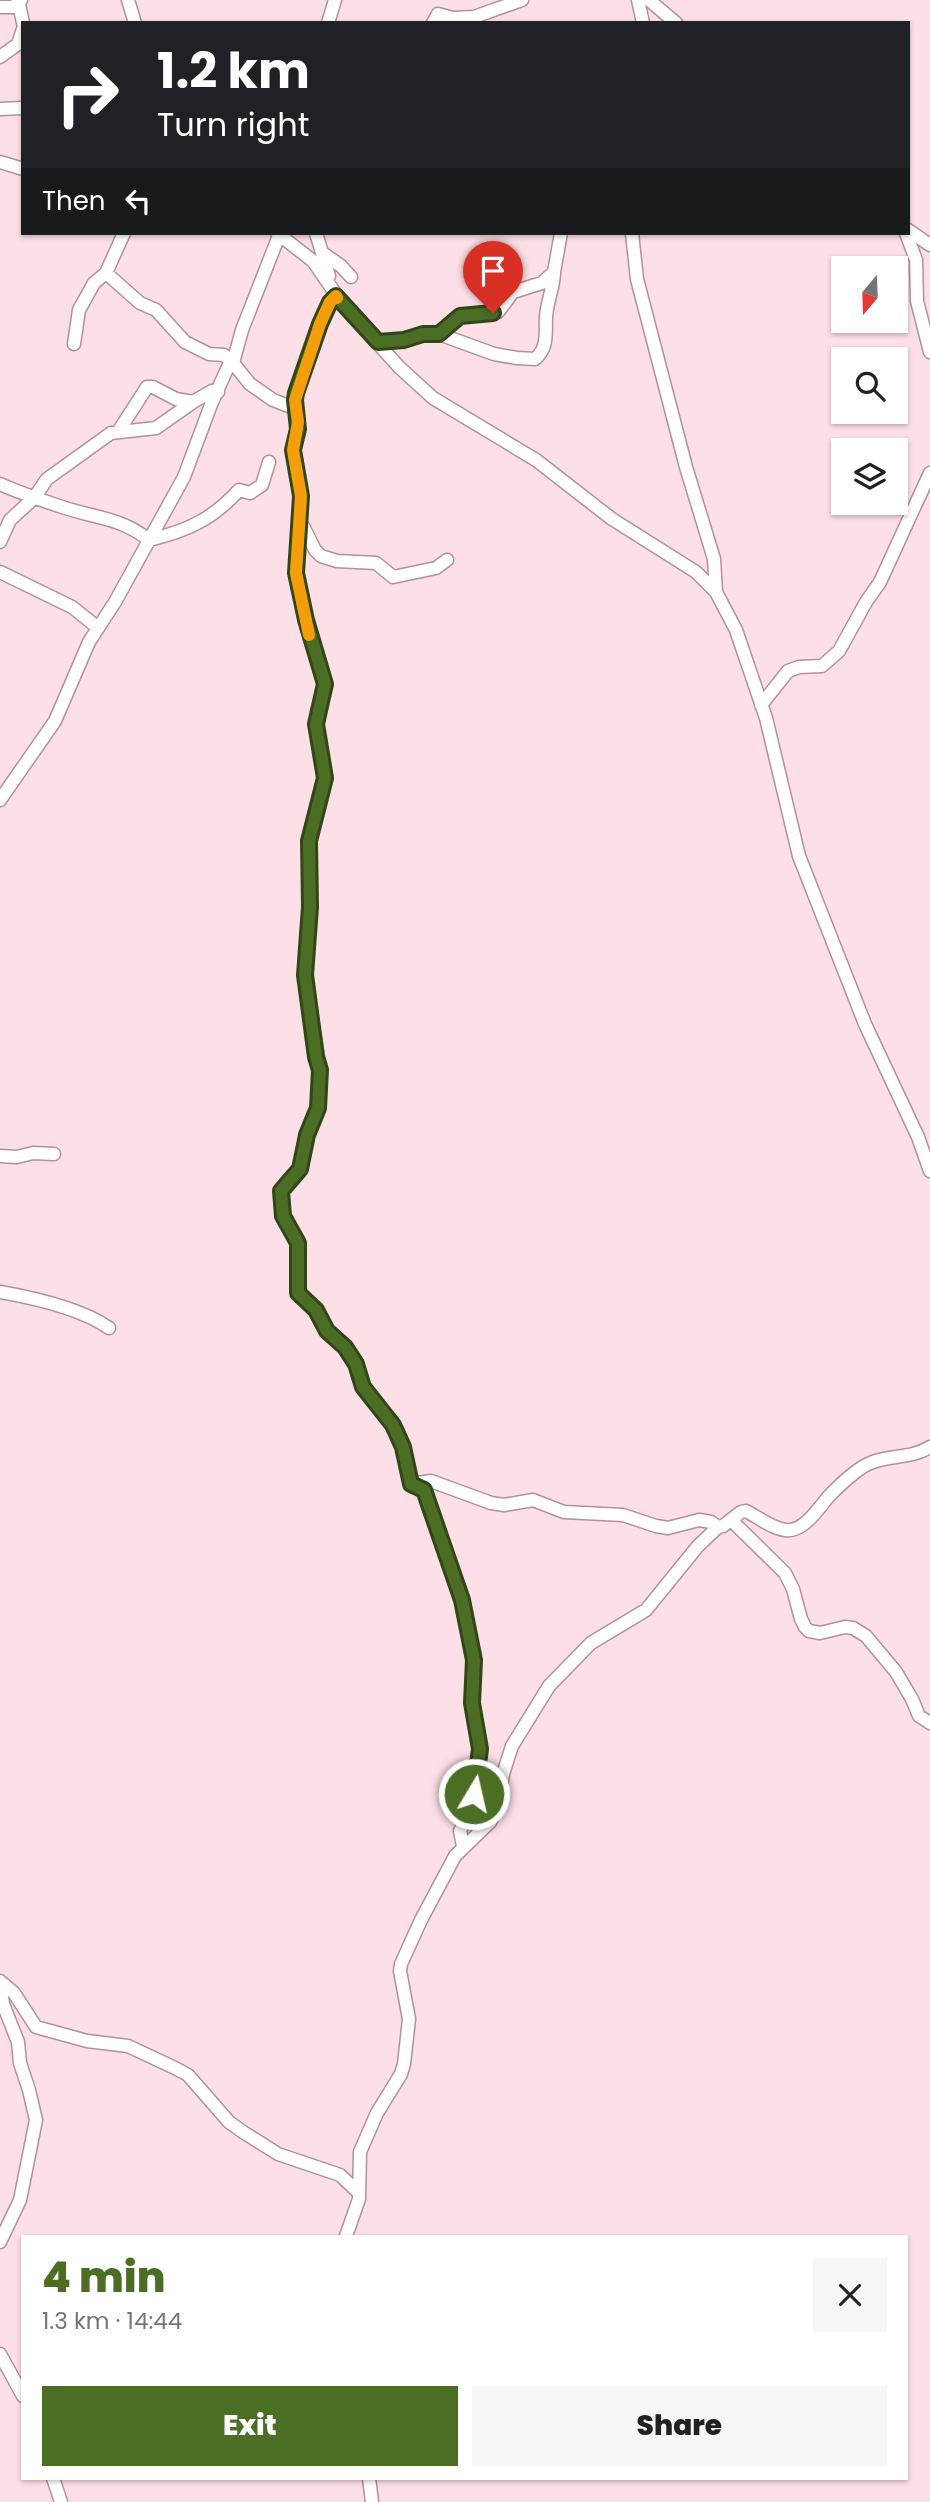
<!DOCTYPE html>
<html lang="en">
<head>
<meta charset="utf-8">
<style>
	:root { --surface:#fff; --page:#f6f6f6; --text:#202124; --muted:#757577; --accent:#4c6d24 }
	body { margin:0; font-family:Poppins,sans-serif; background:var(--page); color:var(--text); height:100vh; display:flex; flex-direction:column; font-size:26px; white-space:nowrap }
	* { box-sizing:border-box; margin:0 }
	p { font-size:23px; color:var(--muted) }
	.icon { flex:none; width:38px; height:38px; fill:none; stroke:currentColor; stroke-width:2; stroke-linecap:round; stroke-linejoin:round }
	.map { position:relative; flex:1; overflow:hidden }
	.panel { position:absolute; left:21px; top:2235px; width:887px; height:245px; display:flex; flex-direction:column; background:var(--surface); border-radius:0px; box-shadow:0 2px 5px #0004 }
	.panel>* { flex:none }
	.guide { position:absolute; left:21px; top:21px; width:889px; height:214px; border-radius:0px; box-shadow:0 2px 5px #0004; background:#202124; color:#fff; overflow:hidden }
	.needle { width:46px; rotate:199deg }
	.tools { position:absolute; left:831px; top:256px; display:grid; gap:14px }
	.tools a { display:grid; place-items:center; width:77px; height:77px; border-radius:0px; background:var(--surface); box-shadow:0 2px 5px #0004; font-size:35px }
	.pin { position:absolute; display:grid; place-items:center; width:60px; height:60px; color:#fff; margin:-72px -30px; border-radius:50% 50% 50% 0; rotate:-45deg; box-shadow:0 0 7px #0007 }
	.pin .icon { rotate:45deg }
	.me { position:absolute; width:77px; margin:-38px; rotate:9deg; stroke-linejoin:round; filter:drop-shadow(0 0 5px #0008) }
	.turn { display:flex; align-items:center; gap:24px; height:147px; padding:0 21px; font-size:32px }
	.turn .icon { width:91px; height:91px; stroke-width:2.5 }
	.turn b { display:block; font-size:49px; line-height:60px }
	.then { display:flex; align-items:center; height:66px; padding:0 21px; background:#0003; gap:14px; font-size:26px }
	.round { display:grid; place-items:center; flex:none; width:74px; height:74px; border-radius:0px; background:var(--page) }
	.headline { display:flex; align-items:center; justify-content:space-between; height:119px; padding:0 21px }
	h1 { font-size:42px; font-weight:800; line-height:52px; color:var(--accent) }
	.primary-button { display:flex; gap:14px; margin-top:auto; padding:14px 21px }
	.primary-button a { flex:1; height:80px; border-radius:0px; background:var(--accent); color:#fff; font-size:28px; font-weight:800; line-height:80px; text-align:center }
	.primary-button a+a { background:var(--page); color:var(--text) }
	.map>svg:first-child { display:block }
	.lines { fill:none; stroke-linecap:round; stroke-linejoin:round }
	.minor-casing { stroke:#b3909a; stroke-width:15 }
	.minor { stroke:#fff; stroke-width:12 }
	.route-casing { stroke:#314717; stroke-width:18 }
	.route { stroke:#4c6d24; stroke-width:12 }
	.slow { stroke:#f59e0b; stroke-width:12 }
</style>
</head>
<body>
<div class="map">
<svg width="930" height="2502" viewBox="0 0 930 2502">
	<rect width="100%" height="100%" fill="#fddfe7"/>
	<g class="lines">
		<defs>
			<path id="minor" d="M128,0L135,23
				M638,0L643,23
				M649,0L676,23
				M19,4L23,23
				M0,7H13L21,0
				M328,23L335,0
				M433,23L438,14L453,18L474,17L522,0
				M0,57L18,44L23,29
				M0,109L23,108
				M0,162L23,169
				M908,230L930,245
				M277,233L313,261L344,306L399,367L433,398L536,460L612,519L696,572L716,592L736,630L766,718L799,856L865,1024L918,1137L930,1171
				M316,233L329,276
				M632,233L637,279L686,467L714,559L716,592
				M906,233L916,260L917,301L930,352
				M324,254L341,266L351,277
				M106,273L140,303L156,310L185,342L209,354L224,355L233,363
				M336,296L330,302L320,324L295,400L298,422L293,450L301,496L296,573L310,639L325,684L316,724L325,778L309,841L310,907L305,975L320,1070L318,1108L307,1135L300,1169L281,1191L283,1216L298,1243V1293L316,1310L327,1331L345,1347L356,1364L363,1387L393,1425L403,1447L411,1484L424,1490L462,1600L474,1660L472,1703L480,1749L472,1806L460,1831L463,1846
				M439,334L494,354L517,358L535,359C549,347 545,332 546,317C547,301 554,287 554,272
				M378,342L404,340L423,334H439L460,316L498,312L513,292L542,283L554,272L561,233
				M74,344L79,310L94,283L106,273L124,233
				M228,367L234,364L250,384L273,400L296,409
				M118,432L147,387H153L176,399L193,402
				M0,484C20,493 41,500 62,507C94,518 120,517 149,540C187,531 213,519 239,490L250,493L262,485L269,462
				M303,526L315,550L321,556L337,561L376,563L393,577L436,568L447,560
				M0,542L10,520L34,498L47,479L111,433L156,428L193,402L212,391L218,392
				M0,572L72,607L97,627
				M761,705L788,671L799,667L822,666L839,651L866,602L880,582L930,473
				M0,800L55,721L89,642L115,602L184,477L212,402L228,367L233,363L242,330L280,233
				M0,1156L17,1157L33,1153L54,1154
				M0,1292C34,1298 80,1308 109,1328
				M412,1484L431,1481L491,1503L504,1505L533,1500L564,1512L623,1515L656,1526L668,1528L699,1520L711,1522L718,1527
				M731,1520L785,1573L793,1589L801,1619L805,1627L809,1631L820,1633L845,1627L853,1628L866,1636L896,1672L912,1699L919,1716L930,1723
				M0,1981L14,1993L36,2027L87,2041L128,2046L175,2068L188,2075L229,2122L243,2132L278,2154L340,2175L359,2193
				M0,1981L3,2004L18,2042L20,2063L29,2090L36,2120L20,2200L0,2242
				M346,2236L359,2199L360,2152L377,2113L401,2074L404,2064L409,2019L400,1971L401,1964L421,1920L455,1856L490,1822L499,1799L503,1774L512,1746L549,1686L591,1643L646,1610L698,1546L718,1527L723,1526L741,1512L746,1511C758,1517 771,1528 785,1530C804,1533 819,1507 830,1495C841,1484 854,1471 868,1464C887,1454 909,1460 930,1447
				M0,2354L23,2396
				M53,2478L61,2502
				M369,2478L372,2502"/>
		</defs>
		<use href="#minor" class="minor-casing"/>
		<use href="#minor" class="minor"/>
	</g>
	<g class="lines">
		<defs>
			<path id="route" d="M474,1794L480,1749L472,1703L474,1660L462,1600L424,1490L411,1484L403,1447L393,1425L363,1387L356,1364L345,1347L327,1331L316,1310L298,1293V1243L283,1216L281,1191L300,1169L307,1135L318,1108L320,1070L316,1057L305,975L310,907L309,841L325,778L316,724L325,684L306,620L296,573L301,496L293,450L298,429L295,400L296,393L320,324L330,302L336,296L378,342L404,340L423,334H439L460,316L493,313"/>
		</defs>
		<use href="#route" class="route-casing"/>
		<use href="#route" class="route"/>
		<path class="slow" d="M309,635L296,573L301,496L293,450L298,422L295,400L320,324L330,302L336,296L337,298"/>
	</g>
</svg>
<div class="tools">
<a><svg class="needle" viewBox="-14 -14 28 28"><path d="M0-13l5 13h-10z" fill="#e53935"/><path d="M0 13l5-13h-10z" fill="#757577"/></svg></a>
<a><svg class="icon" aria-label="search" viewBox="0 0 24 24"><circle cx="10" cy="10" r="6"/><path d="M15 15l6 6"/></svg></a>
<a><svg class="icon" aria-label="layers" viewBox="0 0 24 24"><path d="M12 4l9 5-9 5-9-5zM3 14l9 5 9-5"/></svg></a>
</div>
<div class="pin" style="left:493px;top:313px;background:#d93025"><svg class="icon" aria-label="arrive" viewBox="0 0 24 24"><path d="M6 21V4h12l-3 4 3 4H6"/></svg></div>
<svg class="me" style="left:474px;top:1794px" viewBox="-20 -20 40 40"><circle r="17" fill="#4c6d24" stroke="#fff" stroke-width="3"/><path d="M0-11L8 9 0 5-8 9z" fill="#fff"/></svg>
<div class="guide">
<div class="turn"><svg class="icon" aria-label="right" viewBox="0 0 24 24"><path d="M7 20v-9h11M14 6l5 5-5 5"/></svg><div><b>1.2 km</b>Turn right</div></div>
<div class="then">Then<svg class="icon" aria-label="left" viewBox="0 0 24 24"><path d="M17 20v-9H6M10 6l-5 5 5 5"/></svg></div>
</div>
<section class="panel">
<div class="headline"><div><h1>4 min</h1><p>1.3 km · 14:44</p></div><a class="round"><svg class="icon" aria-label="close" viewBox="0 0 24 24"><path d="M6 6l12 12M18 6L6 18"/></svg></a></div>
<div class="primary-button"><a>Exit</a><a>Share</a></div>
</section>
</div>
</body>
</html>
